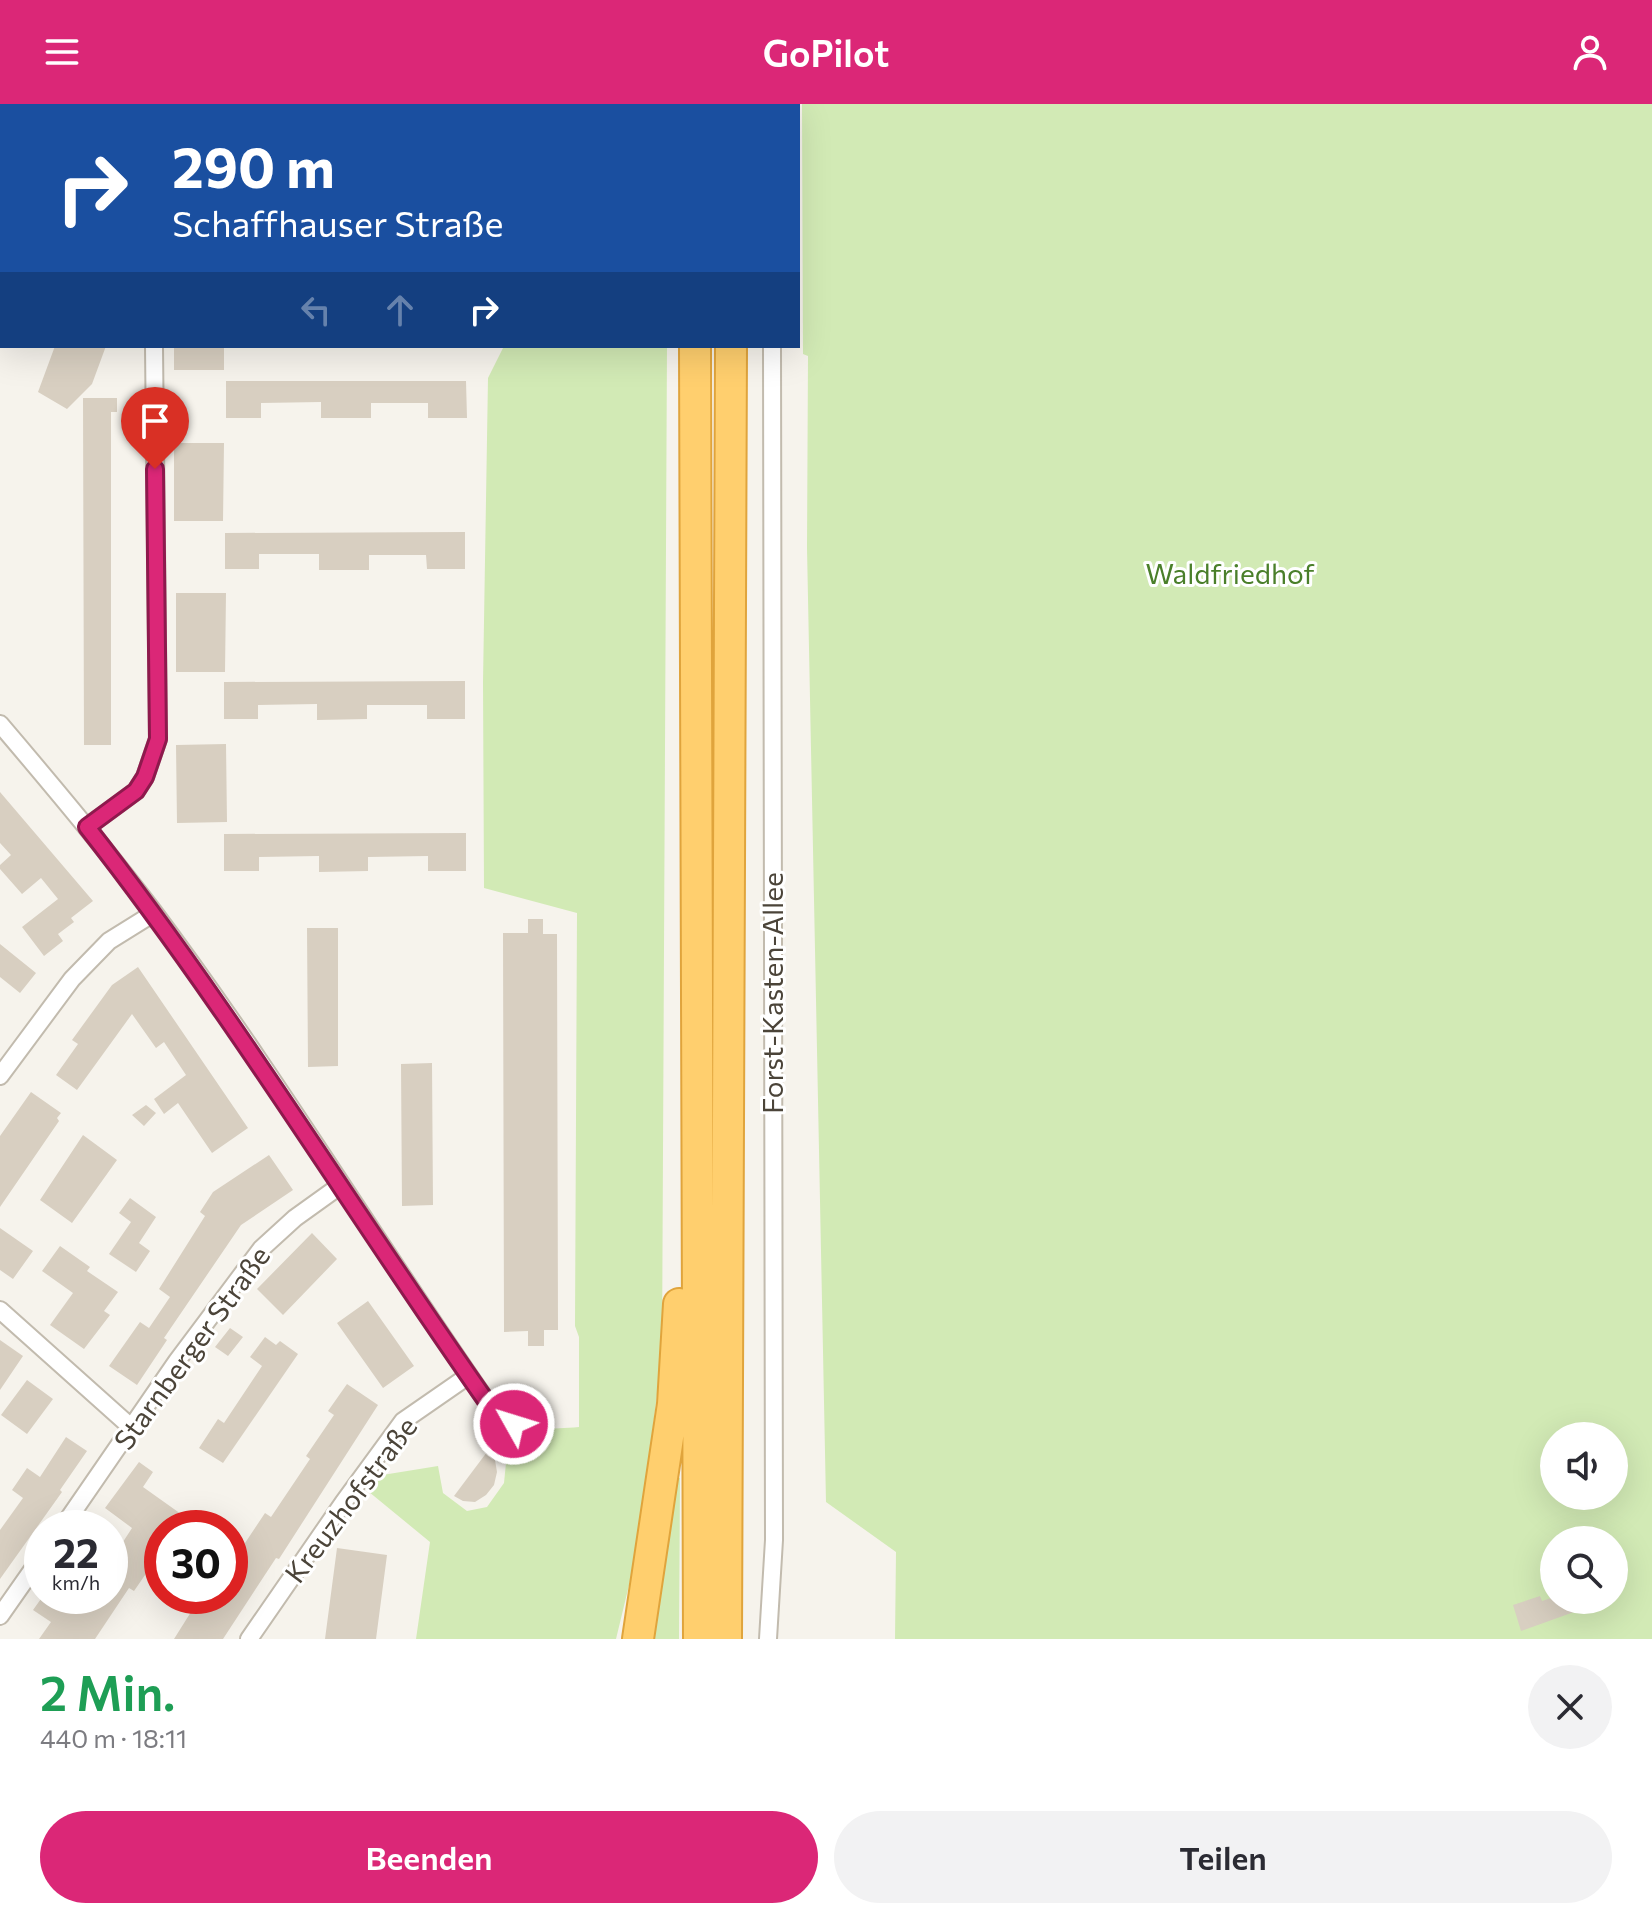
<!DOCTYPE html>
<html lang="de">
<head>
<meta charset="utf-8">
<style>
	:root { --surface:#fff; --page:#f2f2f3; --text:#2b2b33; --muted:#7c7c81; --accent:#db2777 }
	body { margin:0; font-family:Commissioner,sans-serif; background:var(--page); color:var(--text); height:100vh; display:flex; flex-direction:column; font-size:30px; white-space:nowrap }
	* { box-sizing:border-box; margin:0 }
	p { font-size:26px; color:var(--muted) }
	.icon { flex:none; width:44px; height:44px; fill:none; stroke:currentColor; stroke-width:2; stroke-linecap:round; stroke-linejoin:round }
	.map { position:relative; height:1535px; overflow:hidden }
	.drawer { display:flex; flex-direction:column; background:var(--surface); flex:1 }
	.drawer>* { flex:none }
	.guide { position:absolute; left:0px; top:0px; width:800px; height:244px; box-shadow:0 8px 32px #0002; background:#1a4fa0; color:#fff; overflow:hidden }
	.buttons { position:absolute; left:1540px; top:1318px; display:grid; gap:16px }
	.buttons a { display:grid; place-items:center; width:88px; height:88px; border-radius:50%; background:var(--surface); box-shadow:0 8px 32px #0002; font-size:40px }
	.speed { position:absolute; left:24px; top:1406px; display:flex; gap:16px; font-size:40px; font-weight:700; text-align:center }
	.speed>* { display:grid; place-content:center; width:104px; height:104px; border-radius:50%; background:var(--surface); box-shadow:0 8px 32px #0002; line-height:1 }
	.speed small { font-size:20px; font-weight:400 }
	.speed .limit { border:12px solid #d22; background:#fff; color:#111 }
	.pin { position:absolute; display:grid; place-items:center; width:68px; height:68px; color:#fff; margin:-82px -34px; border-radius:50% 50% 50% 0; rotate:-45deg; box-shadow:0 0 8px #0007 }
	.pin .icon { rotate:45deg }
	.me { position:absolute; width:88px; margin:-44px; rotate:309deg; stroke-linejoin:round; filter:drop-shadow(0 0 6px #0008) }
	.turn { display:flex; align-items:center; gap:28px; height:168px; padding:0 40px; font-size:36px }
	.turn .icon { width:104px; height:104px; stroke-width:2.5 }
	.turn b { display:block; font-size:56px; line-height:68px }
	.lanes { display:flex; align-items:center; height:76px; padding:0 40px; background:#0003; justify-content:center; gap:40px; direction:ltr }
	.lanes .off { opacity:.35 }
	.round { display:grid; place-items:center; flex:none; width:84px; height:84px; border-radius:42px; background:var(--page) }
	.head { display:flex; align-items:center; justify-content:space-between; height:136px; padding:0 40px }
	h1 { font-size:48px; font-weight:600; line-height:60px; color:#1e9e55 }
	.action { display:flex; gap:16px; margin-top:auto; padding:16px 40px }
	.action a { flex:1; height:92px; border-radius:48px; background:var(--accent); color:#fff; font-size:32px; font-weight:600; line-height:92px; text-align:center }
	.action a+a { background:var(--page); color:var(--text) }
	header { display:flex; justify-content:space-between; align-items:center; height:104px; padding:0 40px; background:var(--accent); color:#fff; font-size:36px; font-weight:600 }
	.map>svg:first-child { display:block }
	.green { fill:#d2eab5; fill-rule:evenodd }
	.building { fill:#d8cfc1 }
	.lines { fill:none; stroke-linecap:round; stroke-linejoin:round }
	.street-casing { stroke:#c2bbae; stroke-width:20 }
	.highway-casing { stroke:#e0a43c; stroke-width:34 }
	.street { stroke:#fff; stroke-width:16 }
	.highway { stroke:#ffcf6e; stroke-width:30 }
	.route-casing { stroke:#8e194d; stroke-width:20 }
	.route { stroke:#db2777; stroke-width:14 }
	.labels { text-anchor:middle; stroke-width:6; stroke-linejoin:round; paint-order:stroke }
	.park-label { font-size:28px; fill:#4a7f2a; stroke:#fff }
	.street-label { font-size:28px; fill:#4b4439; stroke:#fff }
</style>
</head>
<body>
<header><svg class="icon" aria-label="menu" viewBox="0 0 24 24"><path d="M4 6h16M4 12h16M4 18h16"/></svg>GoPilot<svg class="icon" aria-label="person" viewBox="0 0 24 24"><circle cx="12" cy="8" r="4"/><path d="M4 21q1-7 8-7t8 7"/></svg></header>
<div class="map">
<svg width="1652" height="1535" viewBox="0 0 1652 1535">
	<rect width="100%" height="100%" fill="#f6f3ec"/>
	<path class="green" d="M802,0H1652V1535H895L896,1448L826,1398L807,444L808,252L803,250ZM1554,1332H1614V1392H1554ZM1554,1436H1614V1496H1554Z
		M504,242H667L662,1250L638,1444L616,1535H416L430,1438L363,1383L370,1373L438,1362L443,1389L467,1407L487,1403L504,1379L506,1359L491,1344C520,1323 544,1326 579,1323V1233L575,1222L577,809L484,784L483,578L488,274Z
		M674,1373L680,1374L679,1535H650Z"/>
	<path class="building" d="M55,242H106L92,280L67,305L38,288Z
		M174,242H224V266H174Z
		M226,277H466L467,314H428V299H371V314H321V298L261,299V314H226Z
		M83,294H117V308H111V641H84Z
		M174,339H224L223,417H174Z
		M465,428V465H427L426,451H369V466H319V450H259V465H225V429Z
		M176,489H226L225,568H176Z
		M465,577V615H427V601H367V615L317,616V600L258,601V615H224V578Z
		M226,640L227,718L177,719L176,641Z
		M0,688L93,797L71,814L74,818L58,830L63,837L44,852L22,823L58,795L41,774L22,790L0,765V761L11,751L0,739Z
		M466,729V767H428V752L368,753V767L319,768V752L259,753V767H224V730Z
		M528,815H543V830H557L558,1226H544V1242H528V1227L504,1228L503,829H528Z
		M307,824H338V962L308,963Z
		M0,840L36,869L20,889L0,873Z
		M138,863L248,1024L212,1049L178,999L164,1010L154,995L186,971L164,938L156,944L132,910L77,986L56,971L78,940L72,936L112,881Z
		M432,959L433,1101L402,1102L401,960Z
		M31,988L61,1009L57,1014L59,1017L0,1103V1032Z
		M146,1001L156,1009L144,1022L132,1011Z
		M83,1031L117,1056L72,1119L40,1096Z
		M269,1051L293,1086L241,1121L164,1234L167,1236L137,1281L109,1262L140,1218L149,1224L170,1193L159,1185L205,1112L200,1108L213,1088Z
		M130,1094L156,1113L139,1139L150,1147L136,1168L109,1150L131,1118L119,1109Z
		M0,1124L33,1147L13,1175L0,1166Z
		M312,1129L337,1155L283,1211L257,1185Z
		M60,1142L90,1163L87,1167L118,1188L104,1207L110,1211L84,1245L50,1221L73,1189L42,1167Z
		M368,1197L414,1262L383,1284L337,1219Z
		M230,1224L243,1233L228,1252L215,1243Z
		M265,1233L276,1241L280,1237L298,1250L223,1359L199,1344L218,1315L224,1319L262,1262L250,1253Z
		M0,1236L23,1252L0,1286Z
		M27,1276L53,1295L27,1330L1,1311Z
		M347,1280L378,1301L279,1455L276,1454L223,1535H174L201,1492H230V1443L239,1448L265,1409L271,1413L310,1355L306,1352L334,1311L328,1307Z
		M66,1333L87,1347L60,1386L62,1388L0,1475V1426L23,1394L12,1386L27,1364L40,1373Z
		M487,1348L495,1356L497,1368L494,1381L486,1391L475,1398L463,1397L454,1392Z
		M139,1358L153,1368L143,1383L181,1410L171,1424H162V1437L150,1455L154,1458L134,1487L129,1484L95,1535H39L51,1518L33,1506L43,1492H110V1458L132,1424L105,1404Z
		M337,1444L387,1451L376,1535H325Z
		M1540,1492L1542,1497L1554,1493V1496H1599V1499L1521,1527L1513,1501Z"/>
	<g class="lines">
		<defs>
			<path id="street" d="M153,0V2
				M772,2V0
				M0,620C52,681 104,743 153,807C275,970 380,1145 497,1312L507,1321L514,1320
				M87,723L136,687L145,673L158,635L154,242
				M0,972L72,875L109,837L154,809
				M0,1206L132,1324
				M62,1424L177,1257L261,1145L295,1114L341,1081
				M0,1512L42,1452
				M249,1535L343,1399L403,1317L468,1272
				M768,1535L774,1436L772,242"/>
			<path id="highway" d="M694,0V2
				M731,0V2
				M695,242L699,1535
				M638,1535L673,1300L679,1200
				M726,1535L731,242"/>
		</defs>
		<use href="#street" class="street-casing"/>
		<use href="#highway" class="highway-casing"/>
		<use href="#street" class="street"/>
		<use href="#highway" class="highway"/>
	</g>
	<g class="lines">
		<defs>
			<path id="route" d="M155,365L158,635L145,673L136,687L87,723C236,913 361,1121 501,1318L507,1321L514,1320"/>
		</defs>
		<use href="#route" class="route-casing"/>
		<use href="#route" class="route"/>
	</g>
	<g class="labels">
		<g class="park-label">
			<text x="1230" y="480">Waldfriedhof</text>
		</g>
		<g class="street-label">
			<text transform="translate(773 889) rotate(-90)" y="10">Forst-Kasten-Allee</text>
			<text transform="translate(192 1244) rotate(-54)" y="10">Starnberger Straße</text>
			<text transform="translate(351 1396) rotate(-53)" y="10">Kreuzhofstraße</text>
		</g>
	</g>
</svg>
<div class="buttons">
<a><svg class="icon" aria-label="sound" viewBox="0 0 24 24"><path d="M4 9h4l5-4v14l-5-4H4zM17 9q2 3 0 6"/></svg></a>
<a><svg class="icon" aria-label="search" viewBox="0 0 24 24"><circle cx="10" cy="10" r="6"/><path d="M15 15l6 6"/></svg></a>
</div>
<div class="speed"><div>22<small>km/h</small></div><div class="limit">30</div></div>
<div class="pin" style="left:155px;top:365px;background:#d93025"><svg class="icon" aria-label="arrive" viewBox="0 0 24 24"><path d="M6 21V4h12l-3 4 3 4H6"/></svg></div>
<svg class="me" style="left:514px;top:1320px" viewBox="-20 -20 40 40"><circle r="17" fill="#db2777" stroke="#fff" stroke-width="3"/><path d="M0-11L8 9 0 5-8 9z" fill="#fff"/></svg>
<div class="guide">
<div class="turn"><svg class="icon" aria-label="right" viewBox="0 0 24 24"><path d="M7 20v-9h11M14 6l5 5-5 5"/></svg><div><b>290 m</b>Schaffhauser Straße</div></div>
<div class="lanes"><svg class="icon off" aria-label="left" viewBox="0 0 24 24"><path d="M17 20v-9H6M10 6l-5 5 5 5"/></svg><svg class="icon off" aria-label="ahead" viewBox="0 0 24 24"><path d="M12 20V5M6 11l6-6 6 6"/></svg><svg class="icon" aria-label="right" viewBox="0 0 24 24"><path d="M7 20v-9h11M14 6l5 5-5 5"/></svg></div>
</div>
</div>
<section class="drawer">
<div class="head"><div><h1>2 Min.</h1><p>440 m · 18:11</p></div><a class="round"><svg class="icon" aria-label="close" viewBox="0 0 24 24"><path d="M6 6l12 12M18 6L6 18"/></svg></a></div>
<div class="action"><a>Beenden</a><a>Teilen</a></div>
</section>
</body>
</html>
